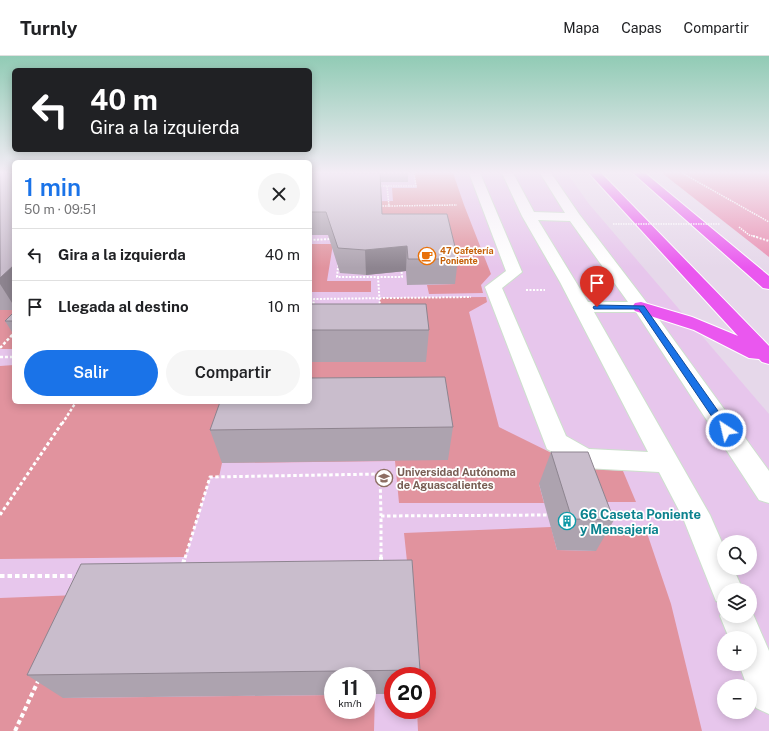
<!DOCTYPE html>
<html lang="es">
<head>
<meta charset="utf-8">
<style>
	:root { --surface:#fff; --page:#f6f6f6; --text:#202124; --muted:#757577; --line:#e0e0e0; --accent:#1a73e8 }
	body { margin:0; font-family:"Public Sans",sans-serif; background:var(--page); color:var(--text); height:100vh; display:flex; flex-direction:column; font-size:15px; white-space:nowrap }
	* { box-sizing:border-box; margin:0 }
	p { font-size:13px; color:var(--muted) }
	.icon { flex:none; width:22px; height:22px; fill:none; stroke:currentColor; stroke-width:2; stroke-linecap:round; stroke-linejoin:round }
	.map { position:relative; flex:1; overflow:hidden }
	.panel { position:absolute; left:12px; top:104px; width:300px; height:244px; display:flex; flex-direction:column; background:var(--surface); border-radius:6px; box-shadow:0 2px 10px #0003 }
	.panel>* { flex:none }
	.guide { position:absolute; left:12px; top:12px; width:300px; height:84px; border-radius:6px; box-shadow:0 2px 10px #0003; background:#202124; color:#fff; overflow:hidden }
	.controls { position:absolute; left:717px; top:479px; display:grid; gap:8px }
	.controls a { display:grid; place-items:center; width:40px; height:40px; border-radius:50%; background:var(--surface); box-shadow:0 2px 10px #0003; font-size:20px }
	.speed { position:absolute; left:324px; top:611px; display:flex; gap:8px; font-size:20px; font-weight:700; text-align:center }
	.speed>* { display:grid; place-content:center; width:52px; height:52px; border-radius:50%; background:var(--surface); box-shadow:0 2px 10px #0003; line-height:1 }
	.speed small { font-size:10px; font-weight:400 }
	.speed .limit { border:6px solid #d22; background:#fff; color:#111 }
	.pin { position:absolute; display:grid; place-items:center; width:34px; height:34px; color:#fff; margin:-41px -17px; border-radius:50% 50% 50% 0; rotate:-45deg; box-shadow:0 0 4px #0007 }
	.pin .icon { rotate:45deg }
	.me { position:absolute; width:44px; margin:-22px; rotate:325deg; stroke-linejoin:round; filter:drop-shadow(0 0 3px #0008) }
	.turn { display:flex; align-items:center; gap:14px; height:84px; padding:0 12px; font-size:18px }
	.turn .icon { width:52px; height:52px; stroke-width:2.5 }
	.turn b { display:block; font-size:28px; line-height:34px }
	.round { display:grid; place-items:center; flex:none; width:42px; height:42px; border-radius:21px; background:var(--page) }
	.summary { display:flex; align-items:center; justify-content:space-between; height:68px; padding:0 12px }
	h1 { font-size:24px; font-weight:600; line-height:30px; color:var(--accent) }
	.action { display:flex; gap:8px; margin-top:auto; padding:8px 12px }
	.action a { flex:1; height:46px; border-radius:24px; background:var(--accent); color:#fff; font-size:16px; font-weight:600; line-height:46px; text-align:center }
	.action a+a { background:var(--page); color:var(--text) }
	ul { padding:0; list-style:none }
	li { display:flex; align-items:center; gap:12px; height:52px; padding:0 12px; border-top:1px solid var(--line) }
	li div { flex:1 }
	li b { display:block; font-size:15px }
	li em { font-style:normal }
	header { display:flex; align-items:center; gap:24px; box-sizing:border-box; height:56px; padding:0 20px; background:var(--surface); border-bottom:1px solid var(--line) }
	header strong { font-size:19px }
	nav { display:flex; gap:22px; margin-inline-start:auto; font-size:14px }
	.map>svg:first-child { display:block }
	.education { fill:#e7c6ec; fill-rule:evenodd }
	.green { fill:#e1939e }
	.pitch { fill:#e98fb1 }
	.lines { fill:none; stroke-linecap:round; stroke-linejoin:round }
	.minor-casing { stroke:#cde0cd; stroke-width:2 }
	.major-casing { stroke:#fff; stroke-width:2 }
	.path-far4 { stroke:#fff; stroke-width:1.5; stroke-dasharray:1.5 1; stroke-linecap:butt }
	.path-far3 { stroke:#fff; stroke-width:2; stroke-dasharray:2 1.5; stroke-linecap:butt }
	.path-far2 { stroke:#fff; stroke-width:2.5; stroke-dasharray:3 2; stroke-linecap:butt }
	.path-far1 { stroke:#fff; stroke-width:3; stroke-dasharray:3.5 2.5; stroke-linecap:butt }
	.path { stroke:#fff; stroke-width:4; stroke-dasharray:4.5 3; stroke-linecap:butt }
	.minor { fill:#fff; fill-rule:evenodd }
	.major { fill:#ea57ef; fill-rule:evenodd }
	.path-bridge { stroke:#fff; stroke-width:1.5; stroke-dasharray:1.5 1; stroke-linecap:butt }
	.wall { fill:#ada3af }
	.shaded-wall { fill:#8d848f }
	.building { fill:#c9bdcc; stroke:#8d848f }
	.route { fill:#1a73e8; stroke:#114b97 }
	.labels { text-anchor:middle; stroke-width:3.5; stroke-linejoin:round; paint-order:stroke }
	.far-food-label { font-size:9px; font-weight:bold; fill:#c56008; stroke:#fff; text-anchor:start }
	.education-label { font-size:11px; font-weight:bold; fill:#785e54; stroke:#fff; text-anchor:start }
	.near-culture-label { font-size:13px; font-weight:bold; fill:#0d838f; stroke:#fff; text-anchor:start }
</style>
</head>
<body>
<header>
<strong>Turnly</strong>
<nav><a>Mapa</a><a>Capas</a><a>Compartir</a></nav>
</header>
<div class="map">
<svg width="769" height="675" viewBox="0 0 769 675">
	<rect width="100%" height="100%" fill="#e6d8ea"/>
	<path class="education" d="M0,117H14V346H310V117H567L589,148L769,358V675H0ZM724,486H750V512H724ZM724,534H750V560H724ZM724,582H750V608H724ZM333,620H367V654H333ZM393,620H427V654H393ZM724,630H750V656H724Z"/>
	<path class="green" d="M414,117H453L464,149L491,218L481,229L483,237L429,238L427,229L455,228L344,163L310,146L393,145L392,132H417Z
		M310,188H333L327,225H371V236H310Z
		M486,241L487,246L469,256L499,371L582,412L623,415L636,446H579L539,428L544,447H399L395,405L222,407L219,421H210L185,501L0,503V310L14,309V346H310V306L380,260V242Z
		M0,254H14V293H0Z
		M551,471L557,494L595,495L589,476L647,477L671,548L702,675H418L417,654H427V620H415L410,534L404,477Z
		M78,539L64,642L333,639V654H367V638H375L374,675H0V542Z"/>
	<path class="pitch" d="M662,117H769V201Z"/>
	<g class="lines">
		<defs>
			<path id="minor" d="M469,117H480L522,216L502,232L566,380L589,393L648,396L560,226L522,160L502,117H513L534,156L565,157L540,117H551L579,158L647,247L769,415V447L759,444L636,256H594L710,459L724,491V512H733L743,534H724V548L716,545L683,462L659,416L585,412L576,409L547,393L485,231L506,215ZM538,164L570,165L628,246H588Z
				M724,551V560H750V551L769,595V658L756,652L750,638V630H747L739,608H750V582H729L720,560Z"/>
			<path id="major" d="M589,117H601L769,290V308L762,306L759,303L749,302L694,274L635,255L632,251L635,247L641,246L692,261L738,280Z
				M633,117H645L769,220V233L763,232Z"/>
		</defs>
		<use href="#minor" class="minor-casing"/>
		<use href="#major" class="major-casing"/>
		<path class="path-far4" d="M682,117L769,166
			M378,130H416L414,117
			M380,150H389L387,130
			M389,150L457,149
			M739,171L749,179L757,181"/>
		<path class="path-far3" d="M753,180L769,185
			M341,183H399L402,221H337Z
			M310,184L331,183
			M378,221L380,251
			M526,234H545
			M310,243H314
			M313,251L314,243L471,241"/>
		<path class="path-far2" d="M0,292L14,277
			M0,301H14
			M62,368L76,346"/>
		<path class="path-far1" d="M610,458L663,459
			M0,459L62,367
			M185,502L210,421L380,418L381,460
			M381,502V460L547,459"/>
		<path class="path" d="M381,501V506
			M183,508L185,501
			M0,520H77
			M15,675L39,623"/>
		<use href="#minor" class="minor"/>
		<use href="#major" class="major"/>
		<path class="path-bridge" d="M613,168H720"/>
	</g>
	<path class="wall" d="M0,117H14V254H0Z
		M310,117H408V126H381L382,158L458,203L455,228L407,229L406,215L366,219L340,217L328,179H310Z
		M310,248L429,274L426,306H310Z
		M14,256V279L5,265Z
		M453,371L448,404L222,407L210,374Z
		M551,396L614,464L596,495L557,494L539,428Z
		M420,614L419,620H393V638H367V620H333V639L63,642L27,619Z"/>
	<path class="shaded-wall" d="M407,190L406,215L366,219L365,194Z
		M14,209V250L0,228V222Z"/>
	<path class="building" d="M0,117H14V209L0,222Z
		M310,117H380L382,158H447L458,203H408L407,190L365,194L338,192L326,156H310Z
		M310,248H426L429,274H310Z
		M14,256V265H5Z
		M445,321L453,371L210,374L220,346H310V322Z
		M551,396H588L614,464L572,463Z
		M412,504L420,614L27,619L81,508Z"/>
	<linearGradient id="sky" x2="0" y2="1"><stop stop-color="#91cbb5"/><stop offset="0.55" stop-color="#f4edf6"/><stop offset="1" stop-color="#f4edf6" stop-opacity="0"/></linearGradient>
	<rect width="769" height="212" fill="url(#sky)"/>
	<path class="route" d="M597,249L644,250L730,372L731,374L730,377H723L639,253H594L593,251Z"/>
	<defs>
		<symbol id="cafe-ring" viewBox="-11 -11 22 22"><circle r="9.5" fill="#fff" stroke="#e8710a" stroke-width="1.5"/><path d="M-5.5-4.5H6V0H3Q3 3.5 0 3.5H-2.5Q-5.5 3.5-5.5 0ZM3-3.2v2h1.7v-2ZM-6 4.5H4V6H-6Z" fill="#e8710a"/></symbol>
		<symbol id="university-ring" viewBox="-11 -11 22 22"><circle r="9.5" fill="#fff" stroke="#8d6e63" stroke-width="1.5"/><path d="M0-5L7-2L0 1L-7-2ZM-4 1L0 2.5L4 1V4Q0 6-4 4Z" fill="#8d6e63"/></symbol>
		<symbol id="building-ring" viewBox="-11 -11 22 22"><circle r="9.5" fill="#fff" stroke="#0f9aa8" stroke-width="1.5"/><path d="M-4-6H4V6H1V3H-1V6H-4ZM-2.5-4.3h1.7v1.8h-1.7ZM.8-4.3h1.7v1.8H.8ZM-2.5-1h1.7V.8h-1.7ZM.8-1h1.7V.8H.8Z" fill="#0f9aa8"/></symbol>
	</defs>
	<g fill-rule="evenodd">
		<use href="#cafe-ring" x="417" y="190" width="20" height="20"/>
		<use href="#university-ring" x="374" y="412" width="20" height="20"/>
		<use href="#building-ring" x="557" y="455" width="20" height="20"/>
	</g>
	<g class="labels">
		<g class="far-food-label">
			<text x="440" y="198">47 Cafetería<tspan x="440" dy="10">Poniente</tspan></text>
		</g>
		<g class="education-label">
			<text x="397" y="420">Universidad Autónoma<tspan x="397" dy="13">de Aguascalientes</tspan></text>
		</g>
		<g class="near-culture-label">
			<text x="580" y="463">66 Caseta Poniente<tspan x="580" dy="15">y Mensajería</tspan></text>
		</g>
	</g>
</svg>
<div class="controls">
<a><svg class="icon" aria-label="search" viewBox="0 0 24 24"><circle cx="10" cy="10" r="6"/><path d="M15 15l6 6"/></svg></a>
<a><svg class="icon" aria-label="layers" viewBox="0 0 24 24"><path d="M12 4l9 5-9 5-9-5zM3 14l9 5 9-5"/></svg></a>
<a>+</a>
<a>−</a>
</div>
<div class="speed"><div>11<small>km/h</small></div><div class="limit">20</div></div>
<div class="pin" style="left:597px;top:251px;background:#d93025"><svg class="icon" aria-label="arrive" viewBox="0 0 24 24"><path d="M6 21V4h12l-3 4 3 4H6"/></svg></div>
<svg class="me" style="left:726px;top:374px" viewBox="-20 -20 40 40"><circle r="17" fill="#1a73e8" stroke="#fff" stroke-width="3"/><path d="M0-11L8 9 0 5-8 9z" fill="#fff"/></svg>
<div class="guide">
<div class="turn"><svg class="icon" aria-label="left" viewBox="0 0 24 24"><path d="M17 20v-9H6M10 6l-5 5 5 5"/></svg><div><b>40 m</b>Gira a la izquierda</div></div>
</div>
<section class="panel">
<div class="summary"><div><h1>1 min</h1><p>50 m · 09:51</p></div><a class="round"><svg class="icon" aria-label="close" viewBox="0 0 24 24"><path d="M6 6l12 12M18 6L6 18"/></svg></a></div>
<ul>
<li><svg class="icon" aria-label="left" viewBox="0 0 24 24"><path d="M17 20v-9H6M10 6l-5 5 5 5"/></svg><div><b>Gira a la izquierda</b></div><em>40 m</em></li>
<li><svg class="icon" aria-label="arrive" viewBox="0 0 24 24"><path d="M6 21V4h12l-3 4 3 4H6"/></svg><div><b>Llegada al destino</b></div><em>10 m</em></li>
</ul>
<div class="action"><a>Salir</a><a>Compartir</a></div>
</section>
</div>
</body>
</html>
